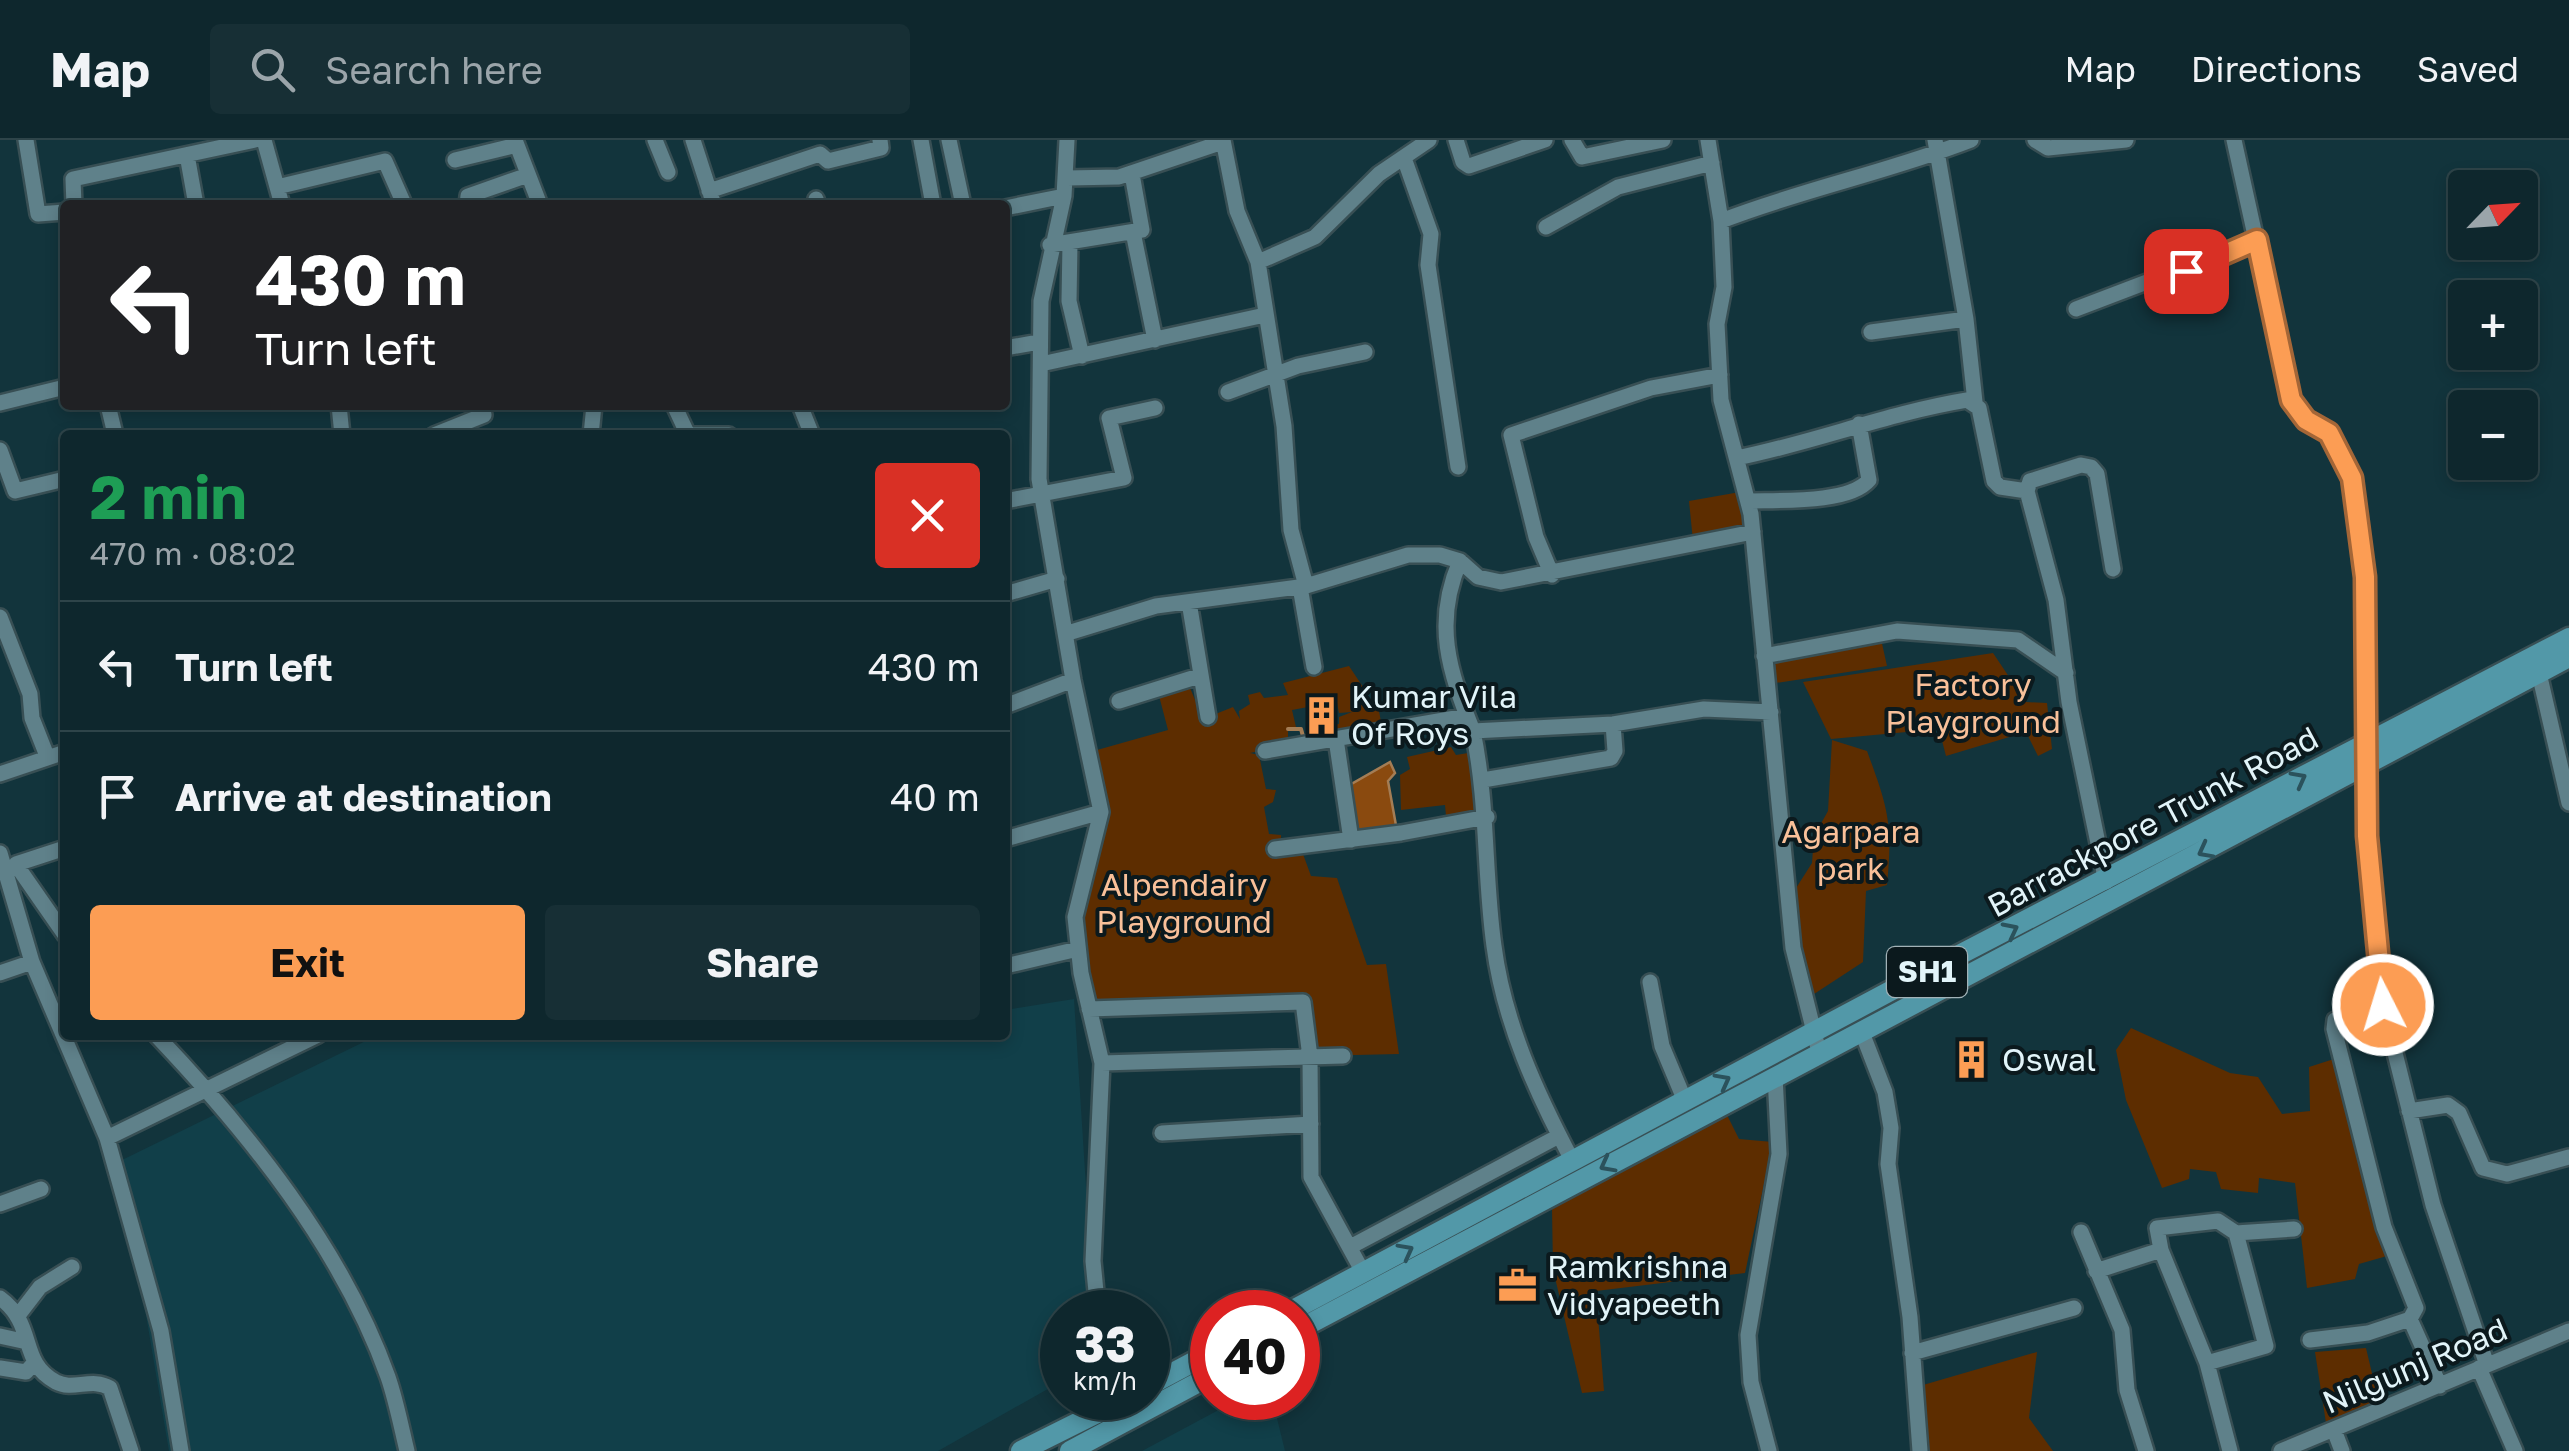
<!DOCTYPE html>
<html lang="en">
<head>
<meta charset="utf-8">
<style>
	:root { --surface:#0e272d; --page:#172f35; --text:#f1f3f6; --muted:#9ba5aa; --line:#2e4449; --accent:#fc9d54 }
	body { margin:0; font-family:"Golos Text",sans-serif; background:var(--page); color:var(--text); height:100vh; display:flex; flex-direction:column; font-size:38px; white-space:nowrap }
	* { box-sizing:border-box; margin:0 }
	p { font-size:32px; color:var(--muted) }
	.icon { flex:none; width:55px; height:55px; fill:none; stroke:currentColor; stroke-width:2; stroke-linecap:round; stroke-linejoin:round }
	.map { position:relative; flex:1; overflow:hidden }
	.sheet { position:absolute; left:60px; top:290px; width:950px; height:610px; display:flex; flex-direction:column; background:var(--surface); border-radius:10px; box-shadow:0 5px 15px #0003,0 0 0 2px var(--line) }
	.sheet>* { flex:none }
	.banner { position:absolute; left:60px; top:60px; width:950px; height:210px; border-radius:10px; box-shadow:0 5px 15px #0003,0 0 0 2px var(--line); background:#202124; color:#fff; overflow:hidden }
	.needle { width:65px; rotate:65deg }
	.controls { position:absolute; left:2448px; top:30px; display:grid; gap:20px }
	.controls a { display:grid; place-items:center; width:90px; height:90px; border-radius:10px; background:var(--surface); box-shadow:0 5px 15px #0003,0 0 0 2px var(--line); font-size:50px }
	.speed { position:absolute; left:1040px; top:1150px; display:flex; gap:20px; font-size:50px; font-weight:700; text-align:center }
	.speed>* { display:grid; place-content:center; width:130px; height:130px; border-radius:50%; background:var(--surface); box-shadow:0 5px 15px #0003,0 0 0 2px var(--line); line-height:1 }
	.speed small { font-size:25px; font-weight:400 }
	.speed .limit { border:15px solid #d22; background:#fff; color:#111 }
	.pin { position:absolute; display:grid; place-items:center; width:85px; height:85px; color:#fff; margin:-42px; border-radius:20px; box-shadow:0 5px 15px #0006 }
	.me { position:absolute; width:110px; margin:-55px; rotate:355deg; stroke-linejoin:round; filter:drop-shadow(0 0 8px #0008) }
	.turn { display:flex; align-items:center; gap:35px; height:210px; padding:0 30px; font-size:45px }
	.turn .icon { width:130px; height:130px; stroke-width:2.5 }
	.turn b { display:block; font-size:70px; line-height:85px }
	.round { display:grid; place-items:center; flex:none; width:105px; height:105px; border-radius:10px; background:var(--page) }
	.headline { display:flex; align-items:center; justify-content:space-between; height:170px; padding:0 30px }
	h1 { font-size:60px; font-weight:700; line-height:75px; color:#1e9e55 }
	.primary-button { display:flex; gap:20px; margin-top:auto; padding:20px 30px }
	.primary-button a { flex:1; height:115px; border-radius:10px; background:var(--accent); color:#111; font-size:40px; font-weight:700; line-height:115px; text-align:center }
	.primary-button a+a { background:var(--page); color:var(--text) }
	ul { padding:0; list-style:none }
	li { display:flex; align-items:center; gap:30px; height:130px; padding:0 30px; border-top:2px solid var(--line) }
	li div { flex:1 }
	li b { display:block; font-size:38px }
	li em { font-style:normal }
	header { display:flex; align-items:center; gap:60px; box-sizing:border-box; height:140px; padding:0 50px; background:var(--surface); border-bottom:2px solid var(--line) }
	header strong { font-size:48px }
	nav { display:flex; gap:55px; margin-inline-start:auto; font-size:35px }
	.search { width:700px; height:90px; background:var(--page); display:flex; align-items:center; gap:25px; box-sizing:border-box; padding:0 35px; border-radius:10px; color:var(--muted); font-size:38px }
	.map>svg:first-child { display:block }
	.built { fill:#113f49 }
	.green { fill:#5d2d00 }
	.water { fill:#8a4a0f; stroke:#a47d55; stroke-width:2.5 }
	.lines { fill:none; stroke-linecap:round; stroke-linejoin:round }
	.stream { stroke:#a47d55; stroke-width:4 }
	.minor-casing { stroke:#384f54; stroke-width:20 }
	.major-casing { stroke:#384f54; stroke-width:25 }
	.minor { stroke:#5f818a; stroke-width:15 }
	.major { stroke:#5298a8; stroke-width:20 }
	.oneway { stroke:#2b525c }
	.route-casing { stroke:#a46637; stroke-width:25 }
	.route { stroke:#fc9d54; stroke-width:18 }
	.labels { text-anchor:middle; stroke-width:8; stroke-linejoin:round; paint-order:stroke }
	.shield { fill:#0b191d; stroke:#a2b2b7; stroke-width:2.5 }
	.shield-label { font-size:30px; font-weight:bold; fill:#e2f4f9 }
	.park-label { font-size:32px; fill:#f9c099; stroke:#0b191d }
	.poi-label { font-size:32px; fill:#e2f4f9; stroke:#0b191d; text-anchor:start }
	.street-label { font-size:32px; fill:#e2f4f9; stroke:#0b191d }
</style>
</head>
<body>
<header>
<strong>Map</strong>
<div class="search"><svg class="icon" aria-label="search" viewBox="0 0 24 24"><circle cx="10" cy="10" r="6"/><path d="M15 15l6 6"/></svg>Search here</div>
<nav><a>Map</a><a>Directions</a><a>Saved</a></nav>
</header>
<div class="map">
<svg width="2569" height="1311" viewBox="0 0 2569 1311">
	<rect width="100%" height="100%" fill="#12343c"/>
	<path class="built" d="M1074,859L1094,1172H1062V1241L938,1311H169L120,1021L378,895H1005V870Z
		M1241,1258H1272L1285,1311H1142Z"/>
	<path class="green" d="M1740,352L1745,391L1693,401L1689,361Z
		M1881,499L1887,526L1769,544L1766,516Z
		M1993,513L2026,562L2047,563L2052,609L2038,616L2026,592L1946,616L1939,589L1831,599L1803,542Z
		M1349,526L1365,550L1367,568L1378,566L1383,592L1327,599L1324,585L1339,584V577L1352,572L1339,573L1337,563H1326L1322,554L1324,564L1292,570L1296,587L1288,589V605L1250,613L1259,615L1266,649L1276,650L1273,662L1264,667L1269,694L1281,695V707L1272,711L1303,714L1311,736L1337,738L1367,825L1386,824L1399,914L1312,916L1308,860L1093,865L1079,795L1104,673L1097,610L1168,590L1158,552L1188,543L1203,579L1233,567L1240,579L1239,571L1250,564L1248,555L1260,552L1264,558L1288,555L1283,543Z
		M1832,600L1867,611C1888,668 1893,683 1887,745L1866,751L1863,822L1811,856L1797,807L1791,756L1812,723L1814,696L1828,671Z
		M1451,607L1456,615L1474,612L1483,671L1446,676L1445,665L1401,670L1400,635L1410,629L1407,617Z
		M2131,888L2230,933L2258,937L2282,974L2310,971L2309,927L2337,918L2387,1116L2359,1124L2355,1139L2307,1148L2295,1043L2259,1038L2258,1053L2221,1049L2216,1032L2190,1029L2189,1039L2162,1048L2126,960L2116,910Z
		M1725,971L1739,999L1773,1002L1745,1133L1596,1151L1604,1251L1582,1253L1553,1129L1552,1069Z
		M2366,1208L2379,1263L2326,1283L2315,1212Z
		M2037,1212L2029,1278L2053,1311H1927L1923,1245Z"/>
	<path class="water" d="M1390,622L1395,633L1388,641L1397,691L1354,696L1348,646Z"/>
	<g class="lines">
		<path class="stream" d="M1288,589H1301L1304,600"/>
		<defs>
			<path id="minor" d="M26,0L38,74L65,72
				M264,0L282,65
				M515,0L540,65
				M655,0L668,32
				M693,0L714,65
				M921,0L933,65
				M949,0L963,65
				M1067,0L1064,56L1041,161L1039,339L1073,540L1101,672L1075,777L1081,833L1102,923L1093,1121L1098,1172
				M1223,0L1237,71L1258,122
				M1456,0L1463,22L1469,26L1545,0
				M1572,0L1582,17L1663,0
				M1708,0L1721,81L1724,147L1717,184L1721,260L1751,374L1793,808L1819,912
				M1935,0L1966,179L1975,262
				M2035,0L2048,8L2126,0
				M2234,0L2291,259L2305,280L2329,293L2352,338L2365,437L2367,695L2383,865L2433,1065L2487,1225
				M187,15L196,65
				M1404,18L1431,94L1428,125L1458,327
				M455,20L517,5
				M1067,38L1119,37L1223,2
				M277,47L385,21L404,64
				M709,51L820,14L828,21L881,8L880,0
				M816,59L818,65
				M74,65L73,39L255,0
				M467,65L468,56L528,35
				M1005,68L1064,56
				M1721,81C1803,49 1889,32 1971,0
				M1546,87L1618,47L1712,23
				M1133,92L1155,200
				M1070,103L1069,161L1082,216
				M1050,105L1142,90L1132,34
				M2076,169L2257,100
				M1871,192L1966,179
				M1005,208L1039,202
				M1041,224L1265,175
				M1228,252L1298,226L1365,212
				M0,263L65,247
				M108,265L114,290L110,295
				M339,265L342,295
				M674,265L688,295
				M800,265L812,295
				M434,295L484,275L482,265
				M591,295L594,265
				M693,295H729
				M0,310L15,351L65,339
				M1737,318C1816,302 1888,273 1967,260L1979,268L1994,341L2000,347L2027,351
				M1005,361L1124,338L1109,278L1155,268
				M1748,361C1778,360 1849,364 1869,340L1859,284
				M1460,421C1433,483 1449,531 1473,591L1613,584L1704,569L1771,572
				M1552,435L1536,397L1511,295L1651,248L1720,235
				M1306,446L1291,390L1284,286L1258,122L1315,97L1379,34L1429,0
				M1300,447L1314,527
				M1005,454L1057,439
				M1189,462L1208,577
				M0,477L30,554L32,578L47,616
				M1068,493L1156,466L1306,446L1408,415H1440L1460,421L1478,437L1501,442L1753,392
				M1764,516L1897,491L2018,500L2066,533
				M2539,533L2569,663
				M1119,561L1199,536
				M1005,566L1073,540
				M1473,591C1488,663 1484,734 1494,806C1504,883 1537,954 1573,1022
				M1336,599L1351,700
				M1265,611L1467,576
				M0,634L65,612
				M1483,640L1611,618L1615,611L1613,584
				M1005,699L1101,672
				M1275,709L1401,693L1487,677
				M0,713L32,822L107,998L161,1191L181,1311
				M16,724L65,708
				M0,729L17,726L65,795
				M2106,742L2069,562L2056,460L2027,351L2030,341L2081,325L2091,327L2097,334L2113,429
				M1005,826L1078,809
				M0,833L32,822
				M1650,842L1662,906L1685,961
				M1089,869L1303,862L1310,917L1311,1037L1364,1134
				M1861,890L1885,952L1891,988L1888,1024L1910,1177L1920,1311
				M156,895C248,992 342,1108 388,1237C396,1260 401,1286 407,1311
				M1102,923L1343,916
				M2409,971L2448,965L2459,973L2483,1028L2507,1034L2569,1017
				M1162,993L1311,984
				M107,998L318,895
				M0,1064L41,1049
				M2081,1092L2122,1190L2127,1250L2146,1311
				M2236,1093L2294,1089
				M1350,1107L1559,996
				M2096,1131L2161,1110
				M0,1158C37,1185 18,1222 56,1242C73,1251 92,1237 110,1248L131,1311
				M20,1173L40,1147L72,1127
				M2410,1179L2440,1246
				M0,1196L27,1202
				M2310,1200L2368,1193L2410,1179L2416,1168L2384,1087L2334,889L2335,880L2383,865
				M1912,1213L2074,1168
				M2207,1223L2266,1206L2236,1093L2218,1081L2157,1088L2161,1110L2207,1223L2230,1311
				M0,1228L26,1232L35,1222
				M2479,1228L2515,1311
				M2334,1290L2342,1311
				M1769,1311L1751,1242L1748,1195L1779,1014L1775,936
				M2281,1311L2569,1191"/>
			<path id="major" d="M1289,1172L1911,840L2569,498
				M1298,1190L2569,517
				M1148,1246L1212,1212
				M1021,1311L1127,1258
				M1070,1311L1212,1235"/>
		</defs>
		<use href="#minor" class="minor-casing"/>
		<use href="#major" class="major-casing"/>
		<use href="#minor" class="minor"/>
		<use href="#major" class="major"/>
	</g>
	<defs><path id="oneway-chevron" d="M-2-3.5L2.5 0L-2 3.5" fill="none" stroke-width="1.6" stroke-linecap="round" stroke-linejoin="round" transform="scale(2.5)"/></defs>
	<g class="oneway">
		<use href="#oneway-chevron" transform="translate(2299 639) rotate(-28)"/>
		<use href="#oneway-chevron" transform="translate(2205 711) rotate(152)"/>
		<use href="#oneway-chevron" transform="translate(2011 790) rotate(-27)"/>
		<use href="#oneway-chevron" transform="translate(1723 941) rotate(-28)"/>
		<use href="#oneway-chevron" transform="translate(1607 1025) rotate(152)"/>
		<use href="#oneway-chevron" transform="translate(1406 1111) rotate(-28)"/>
	</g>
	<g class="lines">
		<defs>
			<path id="route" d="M2186,131L2257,100L2291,260L2306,280L2329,293L2352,338L2365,437L2367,696L2383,865"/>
		</defs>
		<use href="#route" class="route-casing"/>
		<use href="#route" class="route"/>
	</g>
	<defs>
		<symbol id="building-bare" viewBox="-9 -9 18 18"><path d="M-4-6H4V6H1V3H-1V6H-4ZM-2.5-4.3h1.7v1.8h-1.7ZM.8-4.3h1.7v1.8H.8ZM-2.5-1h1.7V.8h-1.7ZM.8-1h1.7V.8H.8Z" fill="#fc9d54" stroke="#0b191d" stroke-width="2.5" paint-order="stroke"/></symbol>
		<symbol id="office-bare" viewBox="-9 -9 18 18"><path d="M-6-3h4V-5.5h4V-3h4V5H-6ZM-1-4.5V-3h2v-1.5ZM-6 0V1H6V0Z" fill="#fc9d54" stroke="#0b191d" stroke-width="2.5" paint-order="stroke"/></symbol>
	</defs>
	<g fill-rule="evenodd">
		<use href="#building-bare" x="1294" y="548" width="55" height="55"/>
		<use href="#building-bare" x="1944" y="892" width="55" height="55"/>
		<use href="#office-bare" x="1490" y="1118" width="55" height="55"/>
	</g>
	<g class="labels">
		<rect class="shield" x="1887" y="807" width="80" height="50" rx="8"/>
		<g class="shield-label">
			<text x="1927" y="842">SH1</text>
		</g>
		<g class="park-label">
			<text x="1973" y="556">Factory<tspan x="1973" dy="37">Playground</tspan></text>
			<text x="1851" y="703">Agarpara<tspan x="1851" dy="37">park</tspan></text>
			<text x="1184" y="756">Alpendairy<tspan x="1184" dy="37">Playground</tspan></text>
		</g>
		<g class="poi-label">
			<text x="1351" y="568">Kumar Vila<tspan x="1351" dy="37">Of Roys</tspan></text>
			<text x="2002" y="931">Oswal</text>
			<text x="1547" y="1138">Ramkrishna<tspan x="1547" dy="37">Vidyapeeth</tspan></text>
		</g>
		<g class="street-label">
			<text transform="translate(2153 682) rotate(-28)" y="11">Barrackpore Trunk Road</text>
			<text transform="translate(2415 1226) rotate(-23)" y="11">Nilgunj Road</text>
		</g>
	</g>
</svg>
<div class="controls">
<a><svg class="needle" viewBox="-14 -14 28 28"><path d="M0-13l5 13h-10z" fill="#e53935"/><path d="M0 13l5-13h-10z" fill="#9ba5aa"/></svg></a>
<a>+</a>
<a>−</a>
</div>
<div class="speed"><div>33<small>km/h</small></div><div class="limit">40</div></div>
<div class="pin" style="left:2186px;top:131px;background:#d93025"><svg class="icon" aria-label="arrive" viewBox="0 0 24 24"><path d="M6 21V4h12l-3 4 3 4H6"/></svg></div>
<svg class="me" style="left:2383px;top:865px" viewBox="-20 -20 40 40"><circle r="17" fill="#fc9d54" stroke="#fff" stroke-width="3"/><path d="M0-11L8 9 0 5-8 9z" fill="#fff"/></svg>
<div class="banner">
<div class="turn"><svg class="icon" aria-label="left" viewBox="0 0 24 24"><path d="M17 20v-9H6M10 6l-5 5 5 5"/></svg><div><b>430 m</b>Turn left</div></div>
</div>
<section class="sheet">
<div class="headline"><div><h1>2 min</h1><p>470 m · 08:02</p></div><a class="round" style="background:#d93025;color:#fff"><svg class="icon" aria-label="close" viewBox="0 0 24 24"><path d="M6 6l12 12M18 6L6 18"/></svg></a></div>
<ul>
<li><svg class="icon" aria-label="left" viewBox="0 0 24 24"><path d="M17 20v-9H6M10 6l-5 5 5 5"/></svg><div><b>Turn left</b></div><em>430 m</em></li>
<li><svg class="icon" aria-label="arrive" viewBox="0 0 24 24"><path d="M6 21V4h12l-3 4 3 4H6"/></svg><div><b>Arrive at destination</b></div><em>40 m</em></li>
</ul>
<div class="primary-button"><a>Exit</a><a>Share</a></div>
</section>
</div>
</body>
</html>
